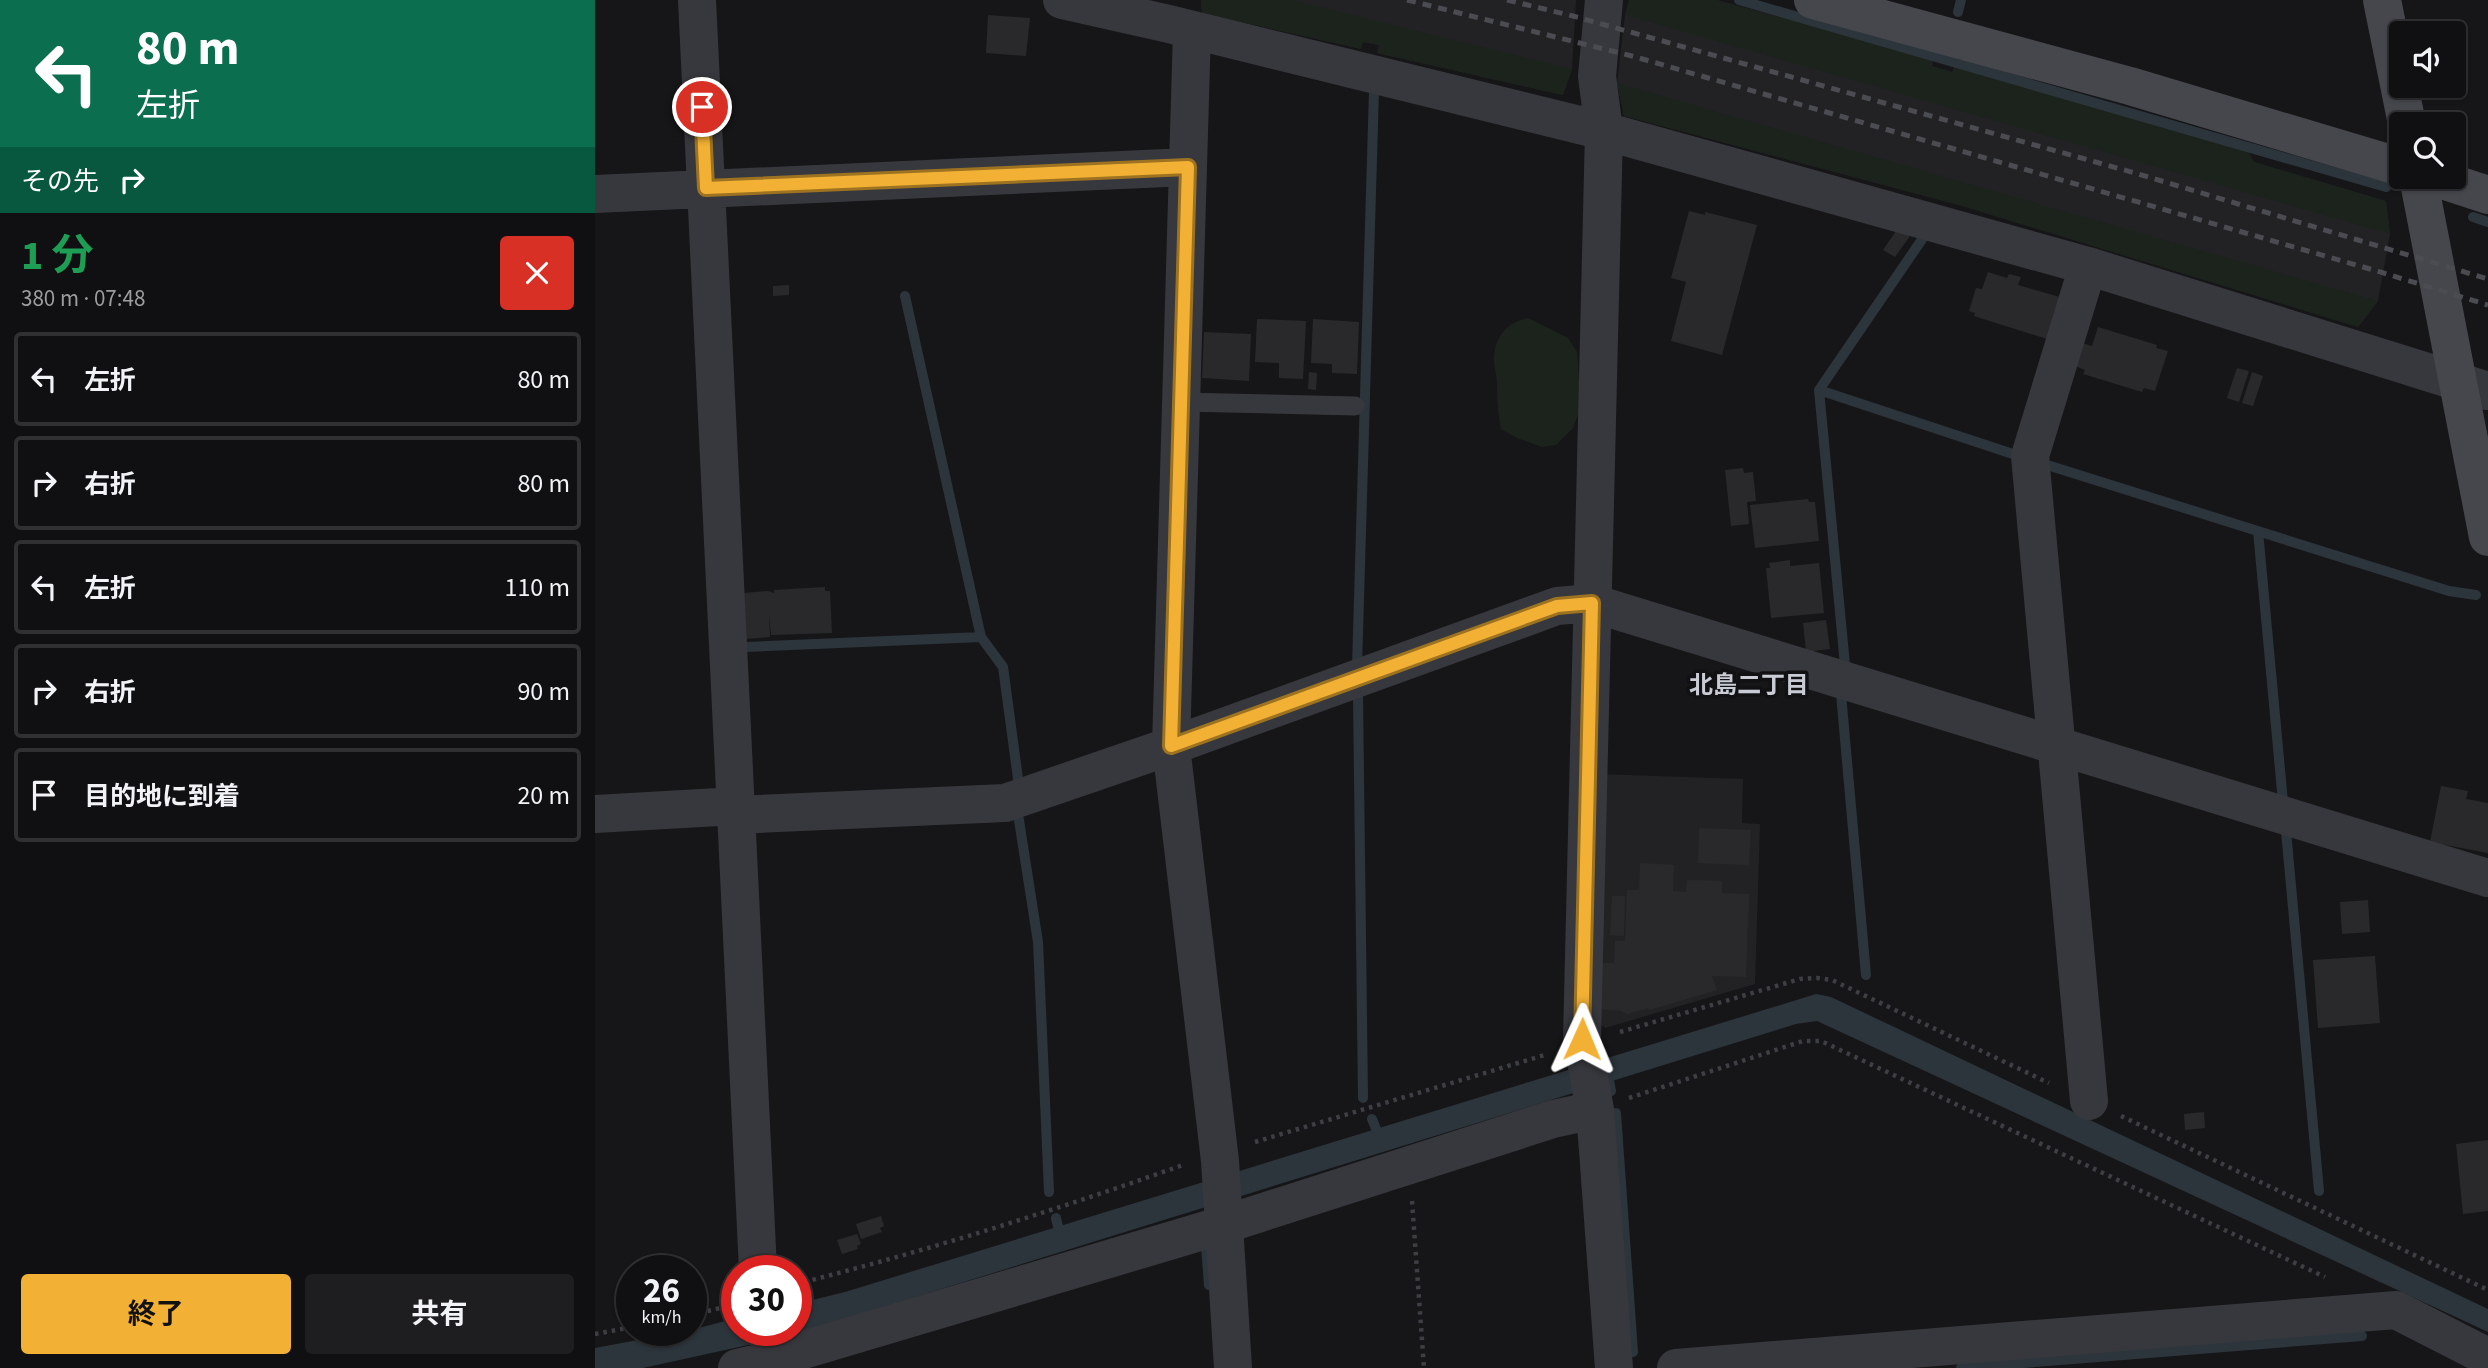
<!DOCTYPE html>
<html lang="ja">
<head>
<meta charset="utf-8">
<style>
	:root { --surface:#101012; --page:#1e1e20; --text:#f1f3f6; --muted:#9c9d9f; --line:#303032; --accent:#f2b134 }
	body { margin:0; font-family:"Source Sans 3","Noto Sans JP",sans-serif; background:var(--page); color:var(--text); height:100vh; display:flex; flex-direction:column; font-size:26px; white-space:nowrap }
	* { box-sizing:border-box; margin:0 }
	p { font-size:23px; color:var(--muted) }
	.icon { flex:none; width:38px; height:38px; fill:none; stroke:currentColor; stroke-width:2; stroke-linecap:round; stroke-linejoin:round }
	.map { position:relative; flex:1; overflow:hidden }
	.panel { display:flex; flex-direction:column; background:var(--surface); width:595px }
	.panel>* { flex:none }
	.top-card { background:#0b6e4f; color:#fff; overflow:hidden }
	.tools { position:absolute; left:1794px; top:21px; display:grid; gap:14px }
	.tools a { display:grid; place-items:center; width:77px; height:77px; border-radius:7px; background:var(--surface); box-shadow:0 2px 5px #0004,0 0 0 2px var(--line); font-size:35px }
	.speed { position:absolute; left:21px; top:1255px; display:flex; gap:14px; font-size:35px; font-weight:700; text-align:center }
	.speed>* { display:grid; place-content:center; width:91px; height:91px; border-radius:50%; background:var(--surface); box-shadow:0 2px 5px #0004,0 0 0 2px var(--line); line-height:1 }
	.speed small { font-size:18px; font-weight:400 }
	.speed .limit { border:10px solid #d22; background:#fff; color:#111 }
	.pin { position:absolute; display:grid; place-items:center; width:60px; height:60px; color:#fff; margin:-30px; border:4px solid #fff; border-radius:50%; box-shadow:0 2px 7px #0007 }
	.me { position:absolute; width:77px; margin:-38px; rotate:1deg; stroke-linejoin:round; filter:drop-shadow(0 0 5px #0008) }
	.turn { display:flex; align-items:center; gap:24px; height:147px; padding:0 21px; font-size:32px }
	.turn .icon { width:91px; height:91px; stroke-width:2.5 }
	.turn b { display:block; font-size:49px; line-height:60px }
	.then { display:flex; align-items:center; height:66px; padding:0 21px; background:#0003; gap:14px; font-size:26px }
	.round { display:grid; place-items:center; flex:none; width:74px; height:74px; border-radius:7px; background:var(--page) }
	.overview { display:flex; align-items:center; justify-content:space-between; height:119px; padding:0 21px }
	h1 { font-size:42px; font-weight:700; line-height:52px; color:#1e9e55 }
	.button { display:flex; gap:14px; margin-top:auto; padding:14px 21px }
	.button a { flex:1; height:80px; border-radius:7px; background:var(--accent); color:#111; font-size:28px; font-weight:700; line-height:80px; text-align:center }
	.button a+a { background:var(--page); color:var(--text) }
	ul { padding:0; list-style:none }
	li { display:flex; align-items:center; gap:21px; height:94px; margin:0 14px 10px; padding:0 7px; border:4px solid var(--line); border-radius:7px }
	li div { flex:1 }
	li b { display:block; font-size:26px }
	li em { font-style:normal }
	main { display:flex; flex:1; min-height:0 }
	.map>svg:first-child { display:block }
	.built { fill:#222225 }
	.green { fill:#1c231d }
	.water { fill:#2c353c }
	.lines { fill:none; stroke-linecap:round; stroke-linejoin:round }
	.stream { stroke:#2c353c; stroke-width:10 }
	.building { fill:#29292c }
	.path { stroke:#3d3f44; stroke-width:4.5; stroke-dasharray:3.5 5; stroke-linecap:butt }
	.lane { stroke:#37383d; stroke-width:19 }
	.street { stroke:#37383d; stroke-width:38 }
	.secondary { stroke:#45474d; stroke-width:38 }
	.rail { stroke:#4a4c52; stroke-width:5; stroke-dasharray:9 7; stroke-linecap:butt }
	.route-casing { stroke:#9d7322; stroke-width:18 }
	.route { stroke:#f2b134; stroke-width:12 }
	.labels { text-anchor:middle; stroke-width:7; stroke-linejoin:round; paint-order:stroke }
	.neighbourhood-label { font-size:24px; font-weight:bold; fill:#c9ccd4; stroke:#111113 }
</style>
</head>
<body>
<main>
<section class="panel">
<div class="top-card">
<div class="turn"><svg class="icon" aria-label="left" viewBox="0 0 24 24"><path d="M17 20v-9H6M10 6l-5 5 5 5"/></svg><div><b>80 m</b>左折</div></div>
<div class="then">その先<svg class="icon" aria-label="right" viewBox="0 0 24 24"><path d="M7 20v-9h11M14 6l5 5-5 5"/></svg></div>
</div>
<div class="overview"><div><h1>1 分</h1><p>380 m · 07:48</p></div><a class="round" style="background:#d93025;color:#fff"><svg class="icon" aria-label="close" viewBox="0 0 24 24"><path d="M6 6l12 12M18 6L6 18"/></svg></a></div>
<ul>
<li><svg class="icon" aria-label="left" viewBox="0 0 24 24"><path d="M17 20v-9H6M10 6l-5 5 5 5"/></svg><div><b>左折</b></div><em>80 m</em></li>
<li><svg class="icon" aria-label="right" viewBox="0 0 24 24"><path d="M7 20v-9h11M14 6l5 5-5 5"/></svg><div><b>右折</b></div><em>80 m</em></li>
<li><svg class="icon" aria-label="left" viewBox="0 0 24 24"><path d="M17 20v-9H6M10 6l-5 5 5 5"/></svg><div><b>左折</b></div><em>110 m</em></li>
<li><svg class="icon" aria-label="right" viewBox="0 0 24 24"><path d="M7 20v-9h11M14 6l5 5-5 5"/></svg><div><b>右折</b></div><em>90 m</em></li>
<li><svg class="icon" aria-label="arrive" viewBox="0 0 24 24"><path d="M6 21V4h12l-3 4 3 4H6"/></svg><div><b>目的地に到着</b></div><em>20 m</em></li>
</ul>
<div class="button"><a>終了</a><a>共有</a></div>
</section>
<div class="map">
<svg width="1893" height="1368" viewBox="0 0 1893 1368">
	<rect width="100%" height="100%" fill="#161618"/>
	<path class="built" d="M606,0H981L977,69L968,95L782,53L784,45L768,42L766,49L607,13Z
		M1034,0H1122L1338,59L1337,66L1357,72L1360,66L1652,150L1659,162L1791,201L1795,234L1783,301L1763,327L1364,205L1029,116L1022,83L1030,15Z
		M1003,774L1148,779L1147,823L1165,824L1160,984L1010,1028L995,1018Z"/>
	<path class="green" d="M606,0H697L977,69L968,95L782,53L784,45L768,42L766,49L607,13Z
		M1034,0H1122L1338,59L1337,66L1357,72L1360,66L1652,150L1659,162L1791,201L1795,234L1030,15Z
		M1022,83L1783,301L1763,327L1364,205L1029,116Z
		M933,318L973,338L982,352L986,406L978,428L961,445L947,447L922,438L906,429C903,413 902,400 902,384C902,375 898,365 899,356C901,335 913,322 933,318Z"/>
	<path class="water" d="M1221,994L1236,997L1893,1309V1332L1222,1021L1201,1024L198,1335L48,1368H0V1348L96,1330L142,1318V1330H201V1304L250,1292Z"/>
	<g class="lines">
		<path class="stream" d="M1144,0L1791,187
			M1363,12L1366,0
			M1878,217L1893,222
			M310,296L386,637L408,667L424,786
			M1224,390L1424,456
			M1449,464L1854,591L1881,595
			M1663,531L1688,802
			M150,647L386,637
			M1250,665L1224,390L1330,235
			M762,667L779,90
			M1246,694L1271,975
			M763,695L768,1098
			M423,814L443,942L454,1192
			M1691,831L1724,1191
			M1012,1070L1016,1091
			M1021,1113L1038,1352
			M777,1119L785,1139
			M461,1218L466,1239
			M611,1246L614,1285
			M1366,1368L1767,1336"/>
	</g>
	<path class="building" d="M393,15L435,18L431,56L391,53Z
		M1094,211L1110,215V212L1162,225L1127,355L1076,341L1091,282L1076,278Z
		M1303,228L1315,236L1300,257L1288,250Z
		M1393,272L1412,278L1414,274L1426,277L1423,285L1465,297L1452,339L1379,316L1380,313L1374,311L1381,288L1387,289Z
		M194,285V295L178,296V286Z
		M662,319L711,321L708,379L684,378V363L660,362Z
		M718,319L764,322L762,374L737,373V364L716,363Z
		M1503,327L1562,345L1561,348L1573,351L1560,391L1549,388L1547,392L1488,374L1490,370L1480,366L1487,343L1497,346Z
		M609,332L656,334L654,381L607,378Z
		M1642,368L1654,371L1644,402L1632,398Z
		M714,372L722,373L721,390L713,389Z
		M1657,372L1668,376L1658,406L1647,403Z
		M1148,468L1149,473L1158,472L1161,501L1152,502L1154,524L1136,526L1130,470Z
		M1213,499L1214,502H1220L1224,541L1160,548L1155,505Z
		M1195,560V566L1224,563L1229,613L1176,618L1171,568H1175L1174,563Z
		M230,587V591H235L237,633L176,635L174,614L175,637L150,639L148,593L173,591L179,593V590Z
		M1231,620L1235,649L1211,652L1208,623Z
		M1846,786L1873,791L1871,799L1893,803V853L1835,842Z
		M1104,828L1156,830L1154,865L1103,863Z
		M1045,863L1079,865L1078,891L1091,892L1092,880L1127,881V893L1154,894L1151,977L1117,976L1122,990L1054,1010L1053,1008L1033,1014L1022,1010L999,1009L1001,963H1019L1020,941H1030L1032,890H1044Z
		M1017,896H1030L1029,936L1015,935Z
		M1773,900L1775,932L1747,934L1745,902Z
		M1780,956L1785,1023L1723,1028L1718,960Z
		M1609,1112L1610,1128L1590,1130L1589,1114Z
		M1893,1140V1211L1868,1214L1861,1144Z
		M286,1216L289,1226L285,1228L287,1232L266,1239L261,1224Z
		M262,1234L266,1244L262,1246L263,1249L247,1254L242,1240Z"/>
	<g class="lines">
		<path class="path" d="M1025,1032L1205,979L1222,978L1237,980L1454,1083
			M1034,1098L1208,1041H1226L1730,1277
			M1526,1116L1893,1290
			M660,1142L953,1054
			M817,1201L829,1368
			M201,1284C332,1251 461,1210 588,1165
			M96,1315L142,1304
			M0,1334L37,1327"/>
		<path class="lane" d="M586,402L760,406"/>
		<path class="street" d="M102,0L163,1270
			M467,0L574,24L1009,131L1493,266L1893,391
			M1009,0L1002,76L1009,131L987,1039L1000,1110L1019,1368
			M597,30L576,746L625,1161L638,1368
			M0,194L593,167
			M1493,266L1435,456L1494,1101
			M0,814L141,806
			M141,815L410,803L576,746L962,606L997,603L1893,878
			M142,1368L168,1362L628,1225L958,1119L1000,1110
			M1081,1368L1801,1310L1893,1357"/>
		<path class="secondary" d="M1218,0L1535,86L1806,167
			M1787,0L1812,124
			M1823,177L1893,537
			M1838,177L1893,195"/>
		<path class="rail" d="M812,0L1037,56L1782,271L1893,305
			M912,0L978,16L1540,173L1893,279"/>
	</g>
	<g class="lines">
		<defs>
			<path id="route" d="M107,107L111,188L593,167L576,746L962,606L997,603L987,1039"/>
		</defs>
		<use href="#route" class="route-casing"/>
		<use href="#route" class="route"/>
	</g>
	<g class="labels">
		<g class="neighbourhood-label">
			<text x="1154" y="693">北島二丁目</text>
		</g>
	</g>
</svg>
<div class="tools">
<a><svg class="icon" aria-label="sound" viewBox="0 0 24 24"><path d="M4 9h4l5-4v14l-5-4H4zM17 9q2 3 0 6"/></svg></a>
<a><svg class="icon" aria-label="search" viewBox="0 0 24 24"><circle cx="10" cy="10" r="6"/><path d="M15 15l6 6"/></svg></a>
</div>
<div class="speed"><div>26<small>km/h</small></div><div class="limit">30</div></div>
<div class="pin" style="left:107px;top:107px;background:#d93025"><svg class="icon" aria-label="arrive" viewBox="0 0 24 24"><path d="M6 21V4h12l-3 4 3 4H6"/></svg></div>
<svg class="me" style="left:987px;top:1039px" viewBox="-20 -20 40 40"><path d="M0-17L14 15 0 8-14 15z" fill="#f2b134" stroke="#fff" stroke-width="4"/></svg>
</div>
</main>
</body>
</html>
